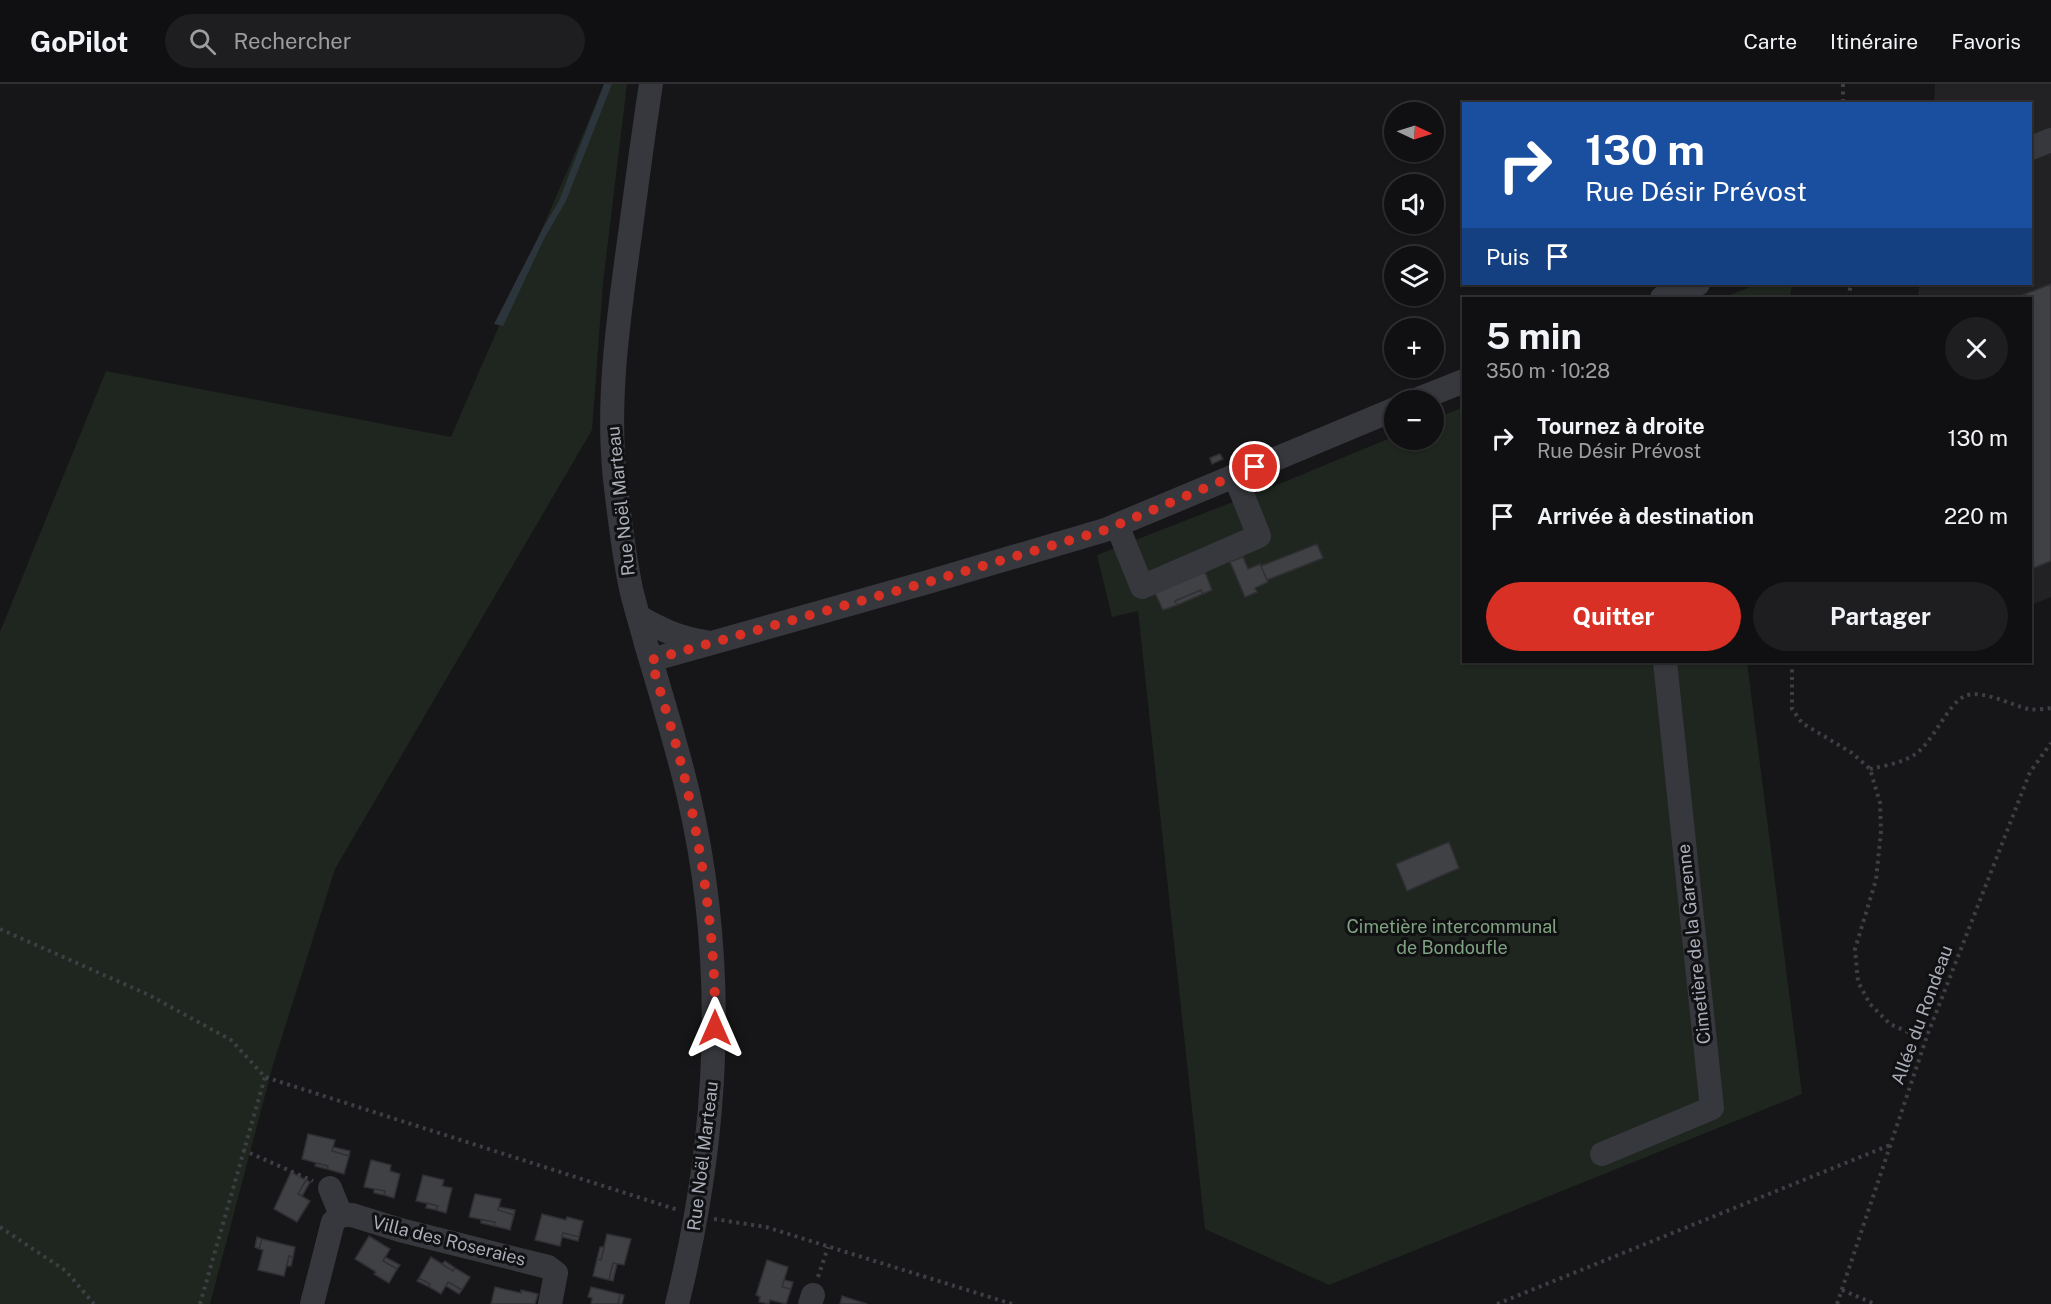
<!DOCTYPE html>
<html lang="fr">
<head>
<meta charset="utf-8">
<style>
	:root { --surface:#101012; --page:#1e1e20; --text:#f1f3f6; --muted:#9c9d9f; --line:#303032; --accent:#d93025 }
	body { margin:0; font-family:"Public Sans",sans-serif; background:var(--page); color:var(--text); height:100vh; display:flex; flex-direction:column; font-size:22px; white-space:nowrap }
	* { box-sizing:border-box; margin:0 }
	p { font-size:20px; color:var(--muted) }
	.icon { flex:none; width:33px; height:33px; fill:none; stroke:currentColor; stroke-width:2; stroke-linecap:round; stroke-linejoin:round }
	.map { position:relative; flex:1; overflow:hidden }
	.drawer { position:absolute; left:1462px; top:213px; width:570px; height:366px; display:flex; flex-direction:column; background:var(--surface); border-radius:0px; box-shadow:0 2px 4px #0004,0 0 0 2px var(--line) }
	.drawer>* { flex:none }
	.hud { position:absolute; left:1462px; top:18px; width:570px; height:183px; border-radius:0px; box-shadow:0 2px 4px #0004,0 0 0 2px var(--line); background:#1a4fa0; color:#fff; overflow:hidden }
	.needle { width:39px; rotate:94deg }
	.buttons { position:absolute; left:1384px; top:18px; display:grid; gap:12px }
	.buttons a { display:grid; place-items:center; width:60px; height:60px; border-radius:50%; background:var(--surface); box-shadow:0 2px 4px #0004,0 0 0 2px var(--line); font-size:30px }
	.pin { position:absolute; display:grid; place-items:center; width:51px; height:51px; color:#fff; margin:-26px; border:3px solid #fff; border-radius:50%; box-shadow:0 2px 6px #0007 }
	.me { position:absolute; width:66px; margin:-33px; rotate:0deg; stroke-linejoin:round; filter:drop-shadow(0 0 4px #0008) }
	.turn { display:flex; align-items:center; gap:21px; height:126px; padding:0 24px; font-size:27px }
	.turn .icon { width:78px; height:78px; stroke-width:2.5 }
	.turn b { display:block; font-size:42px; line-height:51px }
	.then { display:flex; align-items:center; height:57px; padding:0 24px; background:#0003; gap:12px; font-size:22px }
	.round { display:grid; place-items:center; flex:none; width:63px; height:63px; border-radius:32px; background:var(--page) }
	.overview { display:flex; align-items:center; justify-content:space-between; height:102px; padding:0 24px }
	h1 { font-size:36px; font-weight:700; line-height:45px }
	.primary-button { display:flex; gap:12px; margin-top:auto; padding:12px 24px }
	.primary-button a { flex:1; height:69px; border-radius:36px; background:var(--accent); color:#fff; font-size:24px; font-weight:700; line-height:69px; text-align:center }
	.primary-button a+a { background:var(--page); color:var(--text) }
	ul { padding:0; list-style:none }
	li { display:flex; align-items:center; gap:18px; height:78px; padding:0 24px }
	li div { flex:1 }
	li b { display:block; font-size:22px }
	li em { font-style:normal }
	header { display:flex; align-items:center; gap:36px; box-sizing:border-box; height:84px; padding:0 30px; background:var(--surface); border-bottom:2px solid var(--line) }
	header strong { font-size:28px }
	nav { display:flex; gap:33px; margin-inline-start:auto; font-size:21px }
	.search { width:420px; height:54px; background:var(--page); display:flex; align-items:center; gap:15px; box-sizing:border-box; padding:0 21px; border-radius:33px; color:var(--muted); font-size:22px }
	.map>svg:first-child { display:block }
	.built { fill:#222225 }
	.green { fill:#1e261f }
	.water { fill:#2c353c }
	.building { fill:#404145; stroke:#303034; stroke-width:1.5 }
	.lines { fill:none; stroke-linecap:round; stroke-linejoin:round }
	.path { stroke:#3d3f44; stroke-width:4; stroke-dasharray:3 4.5; stroke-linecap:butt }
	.minor { stroke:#37383d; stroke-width:24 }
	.route { stroke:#d93025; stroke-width:10; stroke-dasharray:0 18 }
	.labels { text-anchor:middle; stroke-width:6; stroke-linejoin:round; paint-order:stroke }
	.street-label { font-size:18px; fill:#a8adb8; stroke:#111113 }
	.park-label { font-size:18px; fill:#7fa381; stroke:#111113 }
</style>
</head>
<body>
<header>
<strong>GoPilot</strong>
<div class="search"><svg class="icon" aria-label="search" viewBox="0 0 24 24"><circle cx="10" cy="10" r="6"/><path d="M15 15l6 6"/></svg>Rechercher</div>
<nav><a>Carte</a><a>Itinéraire</a><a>Favoris</a></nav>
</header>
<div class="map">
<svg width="2051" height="1220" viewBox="0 0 2051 1220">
	<rect width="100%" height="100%" fill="#161618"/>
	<path class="built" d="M1935,0H2051V513L2031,521V214H1918L1919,200H2031V20L1934,19Z"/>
	<path class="green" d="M604,0H627L603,199L592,346L335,785L273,981L210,1220H0V548L106,287L451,353C501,235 555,119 604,0Z
		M1758,200H1792L1790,214H1722Z
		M1464,323V578H1747L1802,1010L1329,1201L1205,1145L1138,527L1112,533L1097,471L1284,398L1395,352V356H1434V335Z"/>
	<path class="water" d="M604,0H612L566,117L544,155L503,242L494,240L543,144L559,117Z"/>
	<path class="building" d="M2051,200V477L2031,485V214H2015Z
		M1220,370L1223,375L1212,380L1210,374Z
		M1317,460L1323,474L1267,496L1261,482Z
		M1243,473L1248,485L1260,480L1268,498L1255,504L1257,508L1245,513L1230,478Z
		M1205,488L1212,506L1203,510L1201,506L1175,517L1177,521L1163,526L1155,509Z
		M1201,506L1203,510L1177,521L1175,517Z
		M1449,758L1459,784L1407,807L1396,780Z
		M308,1050L335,1056L332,1067L349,1072L344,1090L327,1085L328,1082L302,1075Z
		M333,1063L350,1067L349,1072L332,1067Z
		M371,1076L391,1081L390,1087L400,1090L394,1114L384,1111L385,1107L364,1103Z
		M316,1079L328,1082L327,1085L315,1082Z
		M291,1088L306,1096L298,1110L310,1117L297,1138L274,1125Z
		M423,1091L444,1096L442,1102L452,1104L446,1129L436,1126L438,1122L416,1117Z
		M306,1096L310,1098L302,1112L298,1110Z
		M374,1105L385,1107L384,1111L374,1109Z
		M475,1110L501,1115L498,1126L514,1131L510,1146L494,1142L495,1138L469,1133Z
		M427,1119L438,1122L436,1126L426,1124Z
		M499,1123L515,1126L514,1131L498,1126Z
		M542,1130L566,1136L567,1133L583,1137L579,1153L563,1149L560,1162L535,1156Z
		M481,1136L495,1138L494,1142L481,1139Z
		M563,1149L579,1153L578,1157L562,1153Z
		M607,1150L631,1155L624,1181L613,1179L609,1196L593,1192L597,1175L601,1176Z
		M369,1152L390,1165L383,1177L397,1185L389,1199L374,1190L376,1188L355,1175Z
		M257,1153L262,1155L259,1165L255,1163Z
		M262,1155L295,1163L293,1173L289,1172L284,1192L258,1186L263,1166L259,1165Z
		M600,1163H604L601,1176L597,1175Z
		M289,1172L293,1173L291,1182H287Z
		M385,1173L400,1181L397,1185L383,1177Z
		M431,1173L453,1187L455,1184L470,1193L462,1206L448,1198L441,1210L429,1203L430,1200L419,1194Z
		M767,1176L788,1183L782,1203L791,1205L786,1220L770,1216L769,1220L759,1218L760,1213L756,1211Z
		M445,1177L455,1184L453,1187L442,1180Z
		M613,1179L617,1180L613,1197L609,1196Z
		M419,1194L430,1200L429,1203L417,1197Z
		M784,1196L793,1198L791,1205L782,1203Z
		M448,1198L462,1206L459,1210L446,1202Z
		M495,1203L521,1209V1206L538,1210L535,1220H491Z
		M591,1203L620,1210L618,1220H591L592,1214L588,1213Z
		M620,1210L624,1211L622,1220H618Z
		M842,1212L867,1220H840Z"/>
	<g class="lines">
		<path class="path" d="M1843,0V20
			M1848,214L1851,200
			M1792,578V625L1802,639L1852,669L1870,685L1880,719L1881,747L1876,796L1855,865L1858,898L1870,920L1890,940L1908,948L1927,952
			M1870,685C1884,682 1901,679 1914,671C1934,658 1947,620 1965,612C1982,605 2011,621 2028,625C2035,626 2044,625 2051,624
			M0,845L149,911L231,956L265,993L678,1126
			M243,1066L313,1097
			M714,1135L766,1143L1012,1220
			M0,1143L66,1187L94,1220
			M818,1193L828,1163
			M1842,1206L1875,1220
			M200,1220L265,993
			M1497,1220L1890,1061
			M1837,1220L1927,952L2030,688L2051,659"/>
		<path class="minor" d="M651,0C642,57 635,115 627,172C617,246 607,321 615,395C619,430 623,465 630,500C634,520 641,540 646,560C661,610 676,659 688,709C728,879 719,1052 677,1220
			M2031,64L2051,56
			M1662,214L1698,200
			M1416,316L1464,297
			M1117,441L1142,503L1259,452L1235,392
			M639,533C662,546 679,554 706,558
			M651,576L928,498L1105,446L1395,325
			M1602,1070L1712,1024L1665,578
			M330,1104L341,1131
			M312,1220L333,1138L341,1131H352L400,1146L548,1183L556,1189L550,1220
			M810,1220L813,1211"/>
	</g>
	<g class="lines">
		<path class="route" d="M715,944C716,866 705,788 689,713C679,666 664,621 651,576L928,498L1105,446L1255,383"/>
	</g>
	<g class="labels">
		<g class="street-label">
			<text transform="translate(621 417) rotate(-96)" y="6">Rue Noël Marteau</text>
			<text transform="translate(1694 860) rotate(-96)" y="6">Cimetière de la Garenne</text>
			<text transform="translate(1922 931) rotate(-70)" y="6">Allée du Rondeau</text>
			<text transform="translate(703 1072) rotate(-83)" y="6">Rue Noël Marteau</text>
			<text transform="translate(449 1157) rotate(14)" y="6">Villa des Roseraies</text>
		</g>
		<g class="park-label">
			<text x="1452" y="849">Cimetière intercommunal<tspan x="1452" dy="21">de Bondoufle</tspan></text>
		</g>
	</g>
</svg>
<div class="buttons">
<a><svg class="needle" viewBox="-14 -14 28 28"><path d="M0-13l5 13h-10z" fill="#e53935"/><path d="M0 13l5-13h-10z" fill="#9c9d9f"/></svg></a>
<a><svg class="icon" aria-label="sound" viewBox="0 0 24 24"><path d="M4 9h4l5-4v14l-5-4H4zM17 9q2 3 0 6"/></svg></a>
<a><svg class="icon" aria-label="layers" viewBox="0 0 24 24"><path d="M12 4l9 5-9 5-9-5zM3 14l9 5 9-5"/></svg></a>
<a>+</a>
<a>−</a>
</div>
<div class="pin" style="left:1255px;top:383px;background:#d93025"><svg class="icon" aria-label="arrive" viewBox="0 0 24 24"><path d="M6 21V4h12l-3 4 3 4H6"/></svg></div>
<svg class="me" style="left:715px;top:944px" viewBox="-20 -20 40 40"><path d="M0-17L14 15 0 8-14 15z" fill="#d93025" stroke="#fff" stroke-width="4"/></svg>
<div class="hud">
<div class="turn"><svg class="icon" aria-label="right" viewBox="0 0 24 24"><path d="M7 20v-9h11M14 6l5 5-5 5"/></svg><div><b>130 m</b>Rue Désir Prévost</div></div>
<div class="then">Puis<svg class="icon" aria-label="arrive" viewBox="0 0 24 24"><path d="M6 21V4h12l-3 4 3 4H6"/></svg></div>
</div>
<section class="drawer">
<div class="overview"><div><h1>5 min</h1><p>350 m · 10:28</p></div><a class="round"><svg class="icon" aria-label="close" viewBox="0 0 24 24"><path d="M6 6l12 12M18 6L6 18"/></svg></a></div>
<ul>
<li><svg class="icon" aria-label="right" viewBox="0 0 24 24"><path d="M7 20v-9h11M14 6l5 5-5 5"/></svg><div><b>Tournez à droite</b><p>Rue Désir Prévost</p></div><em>130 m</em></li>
<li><svg class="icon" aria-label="arrive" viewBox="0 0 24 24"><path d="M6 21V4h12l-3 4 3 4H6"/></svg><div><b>Arrivée à destination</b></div><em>220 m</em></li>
</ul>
<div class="primary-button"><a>Quitter</a><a>Partager</a></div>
</section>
</div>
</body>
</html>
